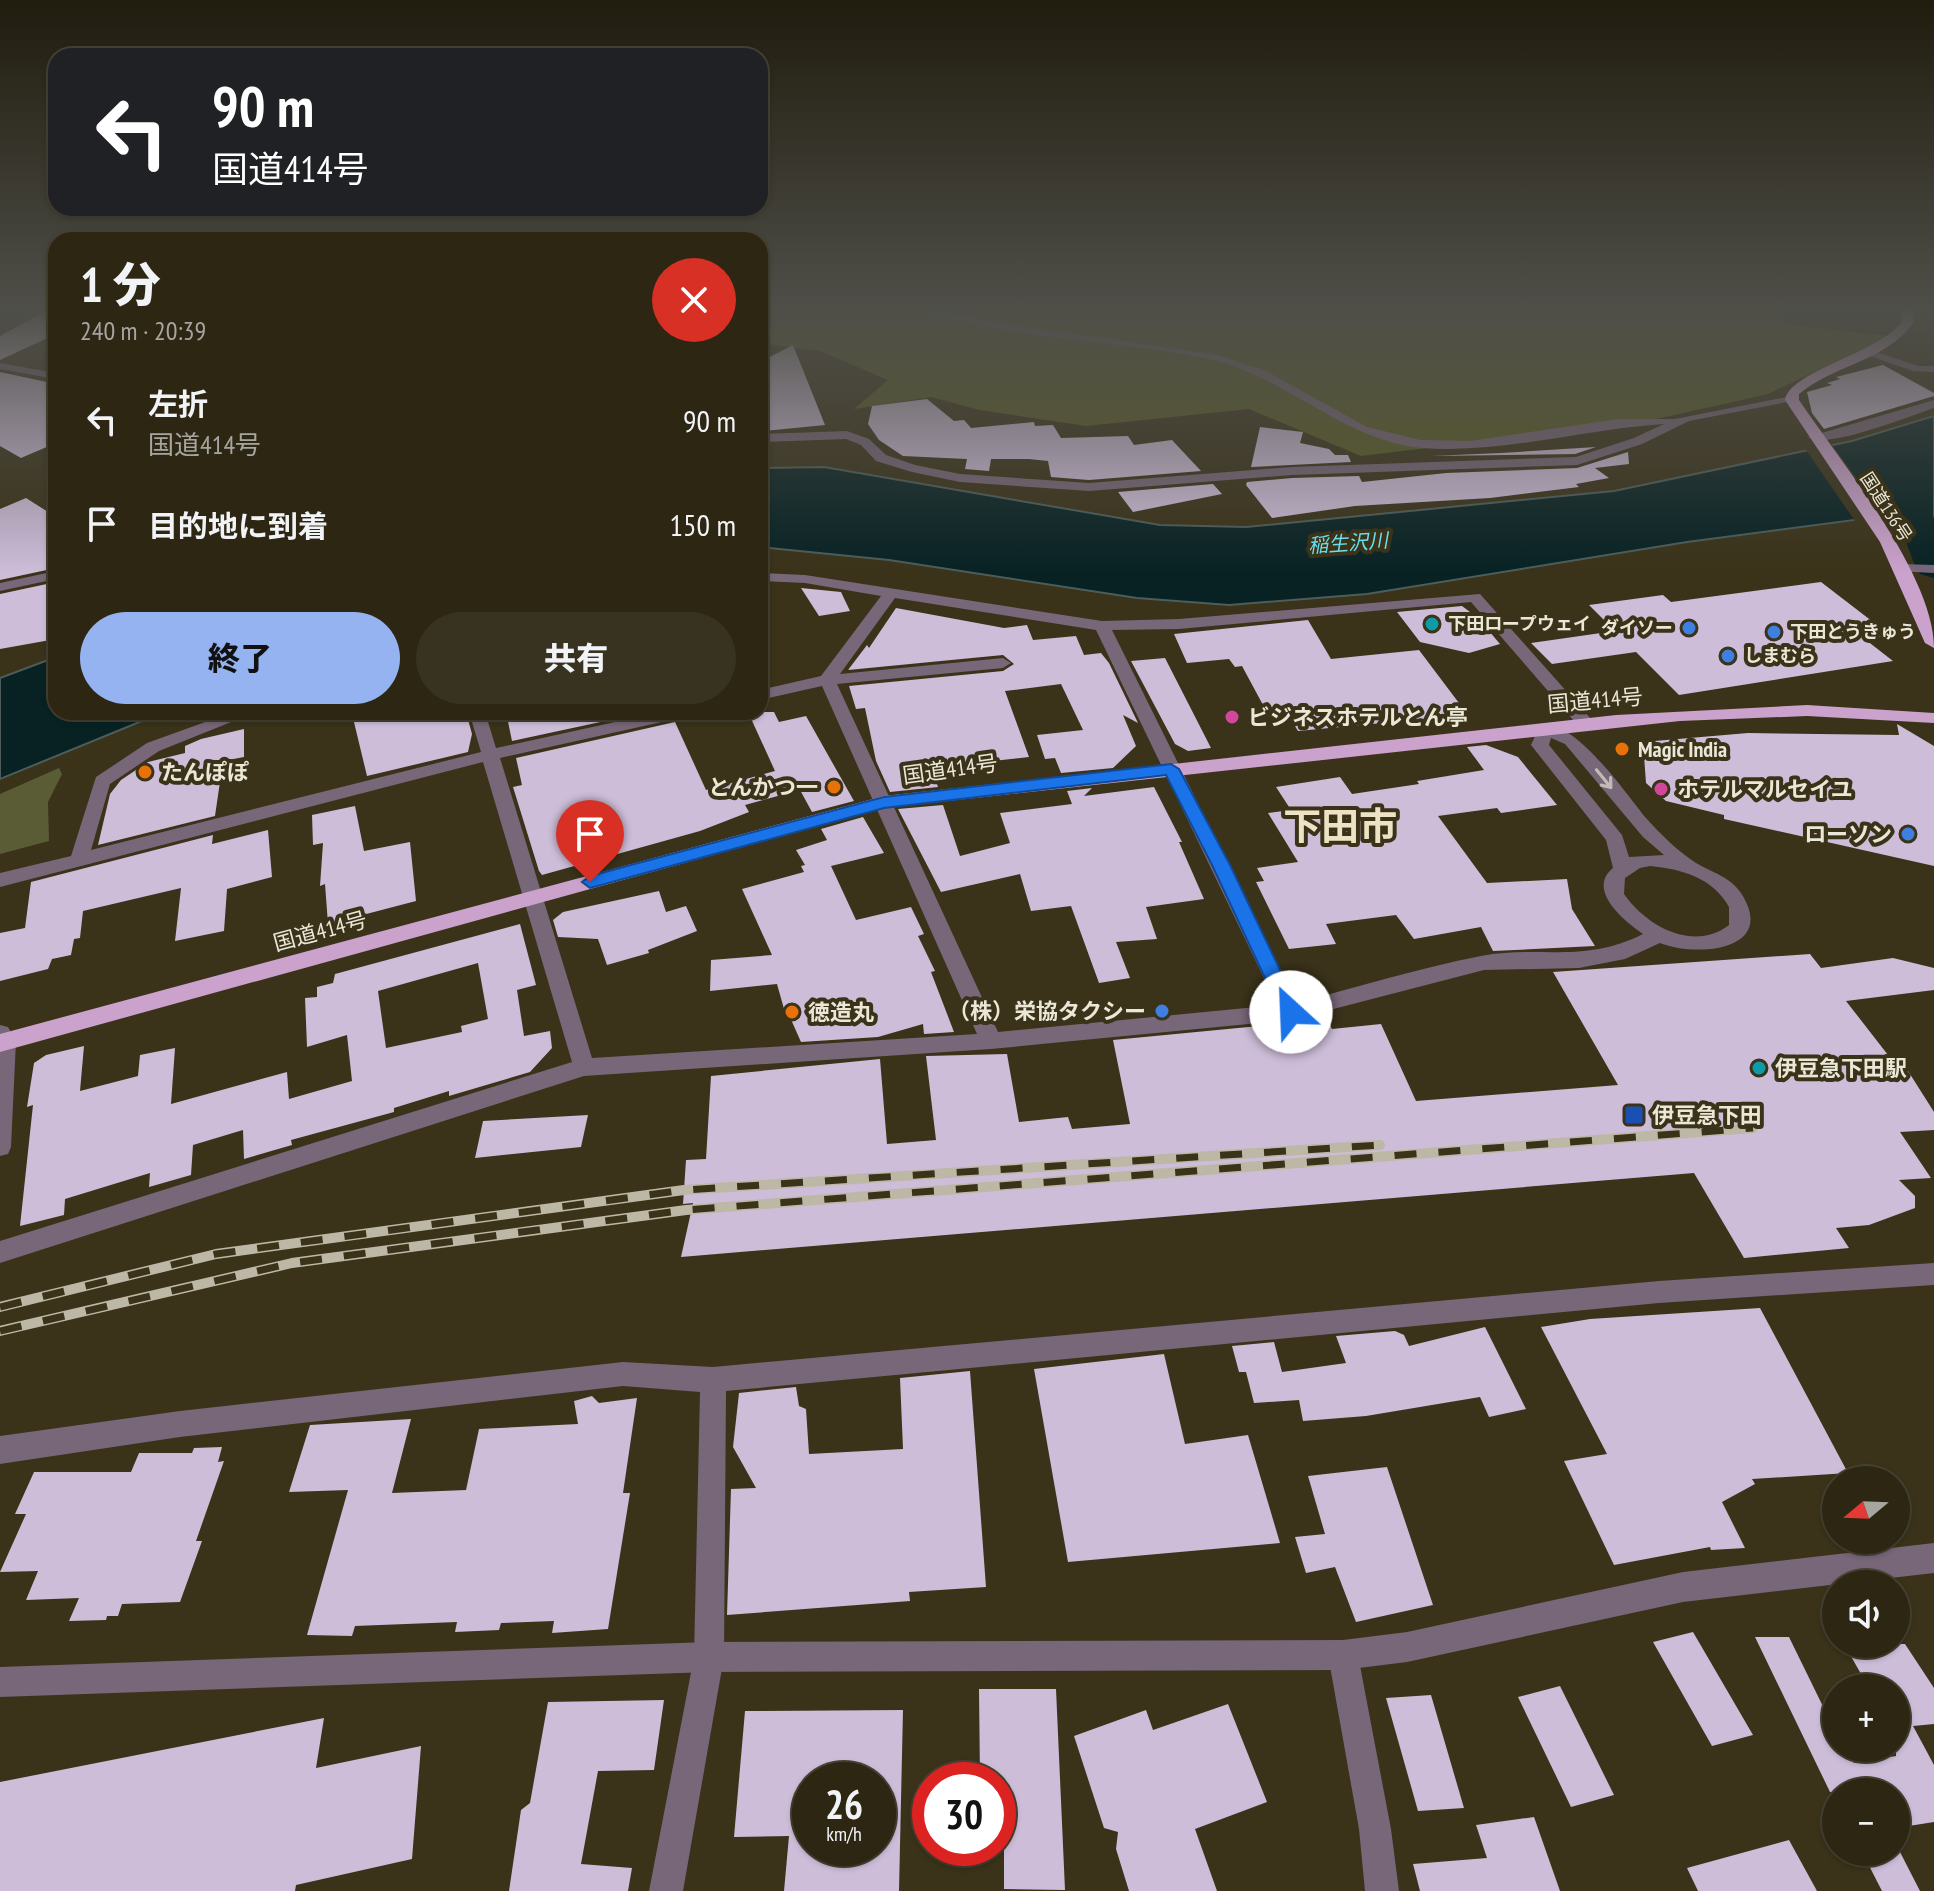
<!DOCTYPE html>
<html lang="ja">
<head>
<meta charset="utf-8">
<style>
	:root { --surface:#2c2613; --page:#383221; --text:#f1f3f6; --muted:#a6a5a0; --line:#484333; --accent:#95b2f1 }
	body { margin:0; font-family:"PT Sans Narrow","Noto Sans JP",sans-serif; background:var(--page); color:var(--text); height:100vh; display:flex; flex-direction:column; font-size:30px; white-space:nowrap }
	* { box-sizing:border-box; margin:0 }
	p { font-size:26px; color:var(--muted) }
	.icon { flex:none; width:44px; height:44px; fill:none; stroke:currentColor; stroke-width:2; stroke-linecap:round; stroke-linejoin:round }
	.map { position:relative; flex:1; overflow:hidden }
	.panel { position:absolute; left:48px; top:232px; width:720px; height:488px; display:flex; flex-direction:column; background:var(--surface); border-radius:24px; box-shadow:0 2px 6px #0004,0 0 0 2px var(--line) }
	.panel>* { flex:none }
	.hud { position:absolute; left:48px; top:48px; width:720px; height:168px; border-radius:24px; box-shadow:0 2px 6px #0004,0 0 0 2px var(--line); background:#202124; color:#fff; overflow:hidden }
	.needle { width:52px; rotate:251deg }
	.fabs { position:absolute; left:1822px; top:1466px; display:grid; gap:16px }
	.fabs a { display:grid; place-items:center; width:88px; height:88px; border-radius:50%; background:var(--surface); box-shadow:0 2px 6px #0004,0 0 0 2px var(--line); font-size:40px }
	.speed { position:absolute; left:792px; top:1762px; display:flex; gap:16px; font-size:40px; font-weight:700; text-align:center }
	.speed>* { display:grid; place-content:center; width:104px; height:104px; border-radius:50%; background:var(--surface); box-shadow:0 2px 6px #0004,0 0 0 2px var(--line); line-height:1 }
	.speed small { font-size:20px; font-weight:400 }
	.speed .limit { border:12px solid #d22; background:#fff; color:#111 }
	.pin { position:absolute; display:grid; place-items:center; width:68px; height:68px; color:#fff; margin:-82px -34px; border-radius:50% 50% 50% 0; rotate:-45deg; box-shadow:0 0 8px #0007 }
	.pin .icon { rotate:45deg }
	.me { position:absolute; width:88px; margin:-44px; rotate:335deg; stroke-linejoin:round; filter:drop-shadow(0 0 6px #0008) }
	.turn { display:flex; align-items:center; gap:28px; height:168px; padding:0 32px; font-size:36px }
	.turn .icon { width:104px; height:104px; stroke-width:2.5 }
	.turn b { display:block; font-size:56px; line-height:68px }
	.round { display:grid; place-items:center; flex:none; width:84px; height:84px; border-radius:42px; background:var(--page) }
	.head { display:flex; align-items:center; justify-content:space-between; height:136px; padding:0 32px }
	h1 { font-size:48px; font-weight:800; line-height:60px }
	.cta { display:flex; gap:16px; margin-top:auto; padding:16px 32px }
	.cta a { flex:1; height:92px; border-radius:48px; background:var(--accent); color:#111; font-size:32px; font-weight:800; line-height:92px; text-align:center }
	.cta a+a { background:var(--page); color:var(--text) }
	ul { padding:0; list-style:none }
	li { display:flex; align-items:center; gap:24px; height:104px; padding:0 32px }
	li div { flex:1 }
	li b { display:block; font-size:30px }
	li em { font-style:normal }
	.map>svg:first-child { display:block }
	.green { fill:#5a5c36 }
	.forest { fill:#5a5c23 }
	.water { fill:#082224; stroke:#4c5d5a; stroke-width:2 }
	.pier { fill:#3a3219 }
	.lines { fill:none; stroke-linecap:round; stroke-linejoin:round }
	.river { fill:#082224; fill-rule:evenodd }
	.building { fill:#cdbdd9; fill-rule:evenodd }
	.minor { fill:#786679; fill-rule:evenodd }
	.tertiary { fill:#786679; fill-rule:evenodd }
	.trunk { fill:#caa2cc; fill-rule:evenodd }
	.rail-casing { stroke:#bdb8a5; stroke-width:10 }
	.rail { stroke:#3a3219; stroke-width:7; stroke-dasharray:22; stroke-linecap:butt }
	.oneway { stroke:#c3bab6 }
	.route { fill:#1a73e8; stroke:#114b97; stroke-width:2 }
	.culture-dot { fill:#0f9aa8; stroke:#3a3219; stroke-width:3 }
	.shop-dot { fill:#3f7fe0; stroke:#3a3219; stroke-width:3 }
	.hotel-dot { fill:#d1479c; stroke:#3a3219; stroke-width:3 }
	.food-dot { fill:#e8710a; stroke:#3a3219; stroke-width:3 }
	.transit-dot { fill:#1a4fb4; stroke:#3a3219; stroke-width:3 }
	.labels { text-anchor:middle; stroke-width:8; stroke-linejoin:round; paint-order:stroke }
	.far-street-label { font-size:18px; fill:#ebe7d7; stroke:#3a3219 }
	.far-poi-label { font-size:18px; font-weight:bold; fill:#ebe7d7; stroke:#3a3219; text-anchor:start }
	.far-water-label { font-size:20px; font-style:italic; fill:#68dfec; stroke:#3a3219 }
	.street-label { font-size:22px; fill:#ebe7d7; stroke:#3a3219 }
	.poi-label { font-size:22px; font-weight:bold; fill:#ebe7d7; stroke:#3a3219; text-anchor:start }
	.town-label { font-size:38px; font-weight:bold; fill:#ede3c4; stroke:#3a3219 }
</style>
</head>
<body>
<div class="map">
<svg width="1934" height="1891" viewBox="0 0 1934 1891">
	<rect width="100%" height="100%" fill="#3a3219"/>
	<path class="green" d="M59,768L62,774L48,802L49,841L0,854V794Z"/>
	<path class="forest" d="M760,308H1763L1785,324L1889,336L1768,394L1643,422L1361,456L1249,409L1086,426L980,410L931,397L854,409L888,380L820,351L760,343Z"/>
	<path class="water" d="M1934,416V558L1915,555L1899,514L1687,542L1367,594L1229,605L1137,598L889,560L760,547V468L824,467L1160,525L1246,527L1614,491L1852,441Z
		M56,657V712H164L0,779V678Z"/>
	<path class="pier" d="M1830,442L1887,520L1857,524L1804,447Z"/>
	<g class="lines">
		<path class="river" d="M1904,477L1917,480L1934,518V578L1920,574L1915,566L1886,488L1891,480Z"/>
	</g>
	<path class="building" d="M51,308H56V334L0,360V336Z
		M793,345L825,425L764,431L760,424V362Z
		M1883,365L1934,393V396L1824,429L1812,413L1807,392L1832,385L1827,383L1840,379L1836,377Z
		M0,372L56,384V443L21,458L0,446Z
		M927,399L954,421L964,420L971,428L1034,422L1035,426L1053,425L1061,438L1128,436L1134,445L1172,440L1201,471L1089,480L1051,477L1048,461L1029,459H991L989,471L965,469L967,459L903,456L879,440L868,424L872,406Z
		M1260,427L1303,432L1300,443L1329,449L1335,455H1348L1351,462L1251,467Z
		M1596,447L1575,454L1431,456L1501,453Z
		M1628,452L1629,464L1595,468L1609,478L1576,484L1579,487L1490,498L1355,506L1272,518L1246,485L1247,482L1292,478L1359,476L1362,482L1446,473L1577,468Z
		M1213,484L1222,494L1133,512L1118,492Z
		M26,498L56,517V568L0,580V509Z
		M56,582V639L0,649V594Z
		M1821,582L1890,635L1866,640L1893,661L1679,695L1636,652L1552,664L1531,643L1615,631L1589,605L1663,595L1671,602Z
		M801,588L841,592L850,611L819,616Z
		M1462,606L1478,618L1500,644L1469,653L1420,642L1397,612Z
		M896,608L1004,628L1027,625L1033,640L1076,636L1084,655L1101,653L1109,663L1138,723L1123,715L1136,746L1113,768L1061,773L1055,758L1045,759L1037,735L1083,730L1061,684L1005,691L1029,757L956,765L957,768L933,772L938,787L890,792L876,761L865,708L856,709L849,686L1003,671L1014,664L1003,655L848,670L867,645L869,648Z
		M1308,620L1331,659L1419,650L1468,715L1298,731L1290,718H1270L1242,666L1235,667L1229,659L1187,663L1174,634Z
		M1165,658L1211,748L1188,751L1175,744L1131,661Z
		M377,712H466L472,734L468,752L367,776L353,718Z
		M506,712H647L512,741Z
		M748,712H774L779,722L806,716L854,801L812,812L800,790L745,805L749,812L700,831L542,875L539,871L513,787L522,785L516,758L675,722L706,790L775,771Z
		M1897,724L1934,746V866L1724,819V815L1666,801L1646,783L1643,742L1748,733L1899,735Z
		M244,729V757L223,761L215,816L98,845L110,794L121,780L148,762L185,753V746L201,739Z
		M1486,745L1518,757L1557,805L1501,813L1497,808L1438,816L1487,883L1567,879L1572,909L1595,946L1493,951L1481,927L1414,939L1396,915L1326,924L1336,944L1289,949L1256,882L1264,881L1257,868L1298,862L1268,813L1291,810L1276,787L1340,777L1352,794L1419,784L1417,781L1484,770L1467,747Z
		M1154,787L1182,842H1179L1204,899L1146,907L1157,939L1116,942L1130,978L1099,983L1071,906L1031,911L1020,874L941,892L898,809L943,805L960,856L1010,843L1000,813L1072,804L1067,791L1092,788L1084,796Z
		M355,806L364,851L410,842L416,901L328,924L325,884L320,886L323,843L313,845L312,815Z
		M863,817L884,853L831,866L856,920L911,907L924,934L918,936L935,971L931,972L954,1032L924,1034L923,1024L878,1037L801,1042L789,1015L786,1016L777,984L710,991L711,960L772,955L742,889L804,872L801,866L805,865L796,850L827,840L821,829Z
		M268,830L272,877L227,889L224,931L175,941L181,888L83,911L80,938L74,939L71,955L52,959L48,969L0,981V933L25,928L31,882L213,835L212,844Z
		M659,891L666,912L686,906L697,931L648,950L649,953L607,965L598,939L558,937L553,920L563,912Z
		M520,924L536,985L517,990L524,1036L550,1031L552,1048L530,1072L449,1096V1091L394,1108V1112L291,1140L292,1145L244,1159L243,1130L193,1145L191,1175L149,1187L150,1173L65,1199L64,1215L20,1226L33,1105L27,1107L34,1063L46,1055L84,1046L80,1091L138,1076L140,1055L175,1048L171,1104L287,1072L289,1099L352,1081L347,1035L307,1047L305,998L317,997V987L333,983L335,974ZM478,963L488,1019L461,1026L462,1032L386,1048L378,991Z
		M1810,954L1821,968L1893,958L1934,968V990L1846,1001L1895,1064L1903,1063L1934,1112V1130L1900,1132L1931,1178L1899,1180L1915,1196V1208L1869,1225L1836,1228L1849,1248L1744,1258L1694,1173L681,1257L693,1203L683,1204L686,1160L706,1159L711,1076L880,1059L887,1144L936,1140L926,1056L1007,1054L1019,1122L1068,1117L1072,1129L1130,1124L1113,1040L1279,1024L1328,1021L1332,1029L1381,1024L1416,1101L1618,1085L1553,972Z
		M588,1115L581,1147L475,1158L483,1121Z
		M1760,1308L1848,1473L1752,1479L1755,1484L1722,1502L1745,1548L1711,1550L1710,1547L1614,1565L1564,1461L1607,1454L1541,1327L1590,1319Z
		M1485,1327L1526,1409L1489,1417L1480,1397L1366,1416L1303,1421L1299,1400L1254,1403L1246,1372H1239L1232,1346L1274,1342L1282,1372L1346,1363L1336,1336L1395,1331L1404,1335L1409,1346Z
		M1164,1354L1185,1444L1248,1435L1280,1543L1068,1562L1034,1369Z
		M970,1371L986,1587L909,1592L910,1601L727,1615L731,1489L756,1488L733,1447L739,1393L796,1387L799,1406L806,1409L809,1454L903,1449L900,1378Z
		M592,1396L599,1403L637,1398L623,1493H630L608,1629L552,1633L554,1621L501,1623L499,1630L455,1632L457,1622L355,1626L352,1636L307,1635L348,1490L289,1492L310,1425L411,1419L392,1493L466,1490L479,1429L578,1424L574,1401Z
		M222,1447L218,1462L224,1461L196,1541H202L180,1602L122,1604L118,1616H107L106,1620L69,1621L79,1598L26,1600L38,1571L0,1572L26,1514H15L34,1472H131L139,1453H192L194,1448Z
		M1387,1467L1433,1605L1356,1622L1335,1567L1306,1573L1295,1537L1325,1534L1308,1476Z
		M1693,1632L1753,1735L1712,1746L1653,1642Z
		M1755,1637H1789L1836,1733V1748H1843L1854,1763L1896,1756V1688H1869L1844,1644H1905L1934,1688V1724L1913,1726L1934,1765V1822L1896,1828V1792H1830Z
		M1560,1686L1614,1795L1571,1807L1518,1697Z
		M979,1689H1056L1065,1890L1004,1889V1847H998V1780H980Z
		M1431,1695L1464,1808L1418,1811L1386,1698Z
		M664,1700L654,1770L598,1771L581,1864L632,1868L628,1891H509L521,1810L530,1803L548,1702Z
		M1228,1704L1267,1802L1195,1829L1217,1891H1129L1116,1849L1118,1832L1104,1828L1074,1736L1146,1710L1153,1730Z
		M903,1710L899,1891H784L789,1836L734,1837L745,1711ZM810,1780H878V1848H810Z
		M324,1718L316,1768L421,1746L412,1859L296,1885L295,1891H0V1782Z
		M1534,1817L1560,1891H1420L1413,1864L1487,1858L1476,1825Z
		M1789,1840L1817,1891H1698L1687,1868Z
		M1862,1852H1900L1920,1891H1882Z"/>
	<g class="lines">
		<path class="minor" d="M914,308H933L985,321L1218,355L1266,371L1367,427L1420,440L1470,441L1618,419H1675L1792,396L1798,400L1689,421L1642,444L1577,465L1292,475L1089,491L960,482L912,472L876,461L861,445L846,439L760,442V434L847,431L869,439L886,455L915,465L960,474L1089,483L1292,467L1576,457L1634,438L1664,424C1584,429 1502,454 1423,448C1343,441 1287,377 1212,360C1129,341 1042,341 960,321C945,318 926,316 914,308Z
			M1868,349L1918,366H1934V372L1913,371L1864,354V350Z
			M0,363L56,373V379L0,369Z
			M1934,400V408C1910,416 1826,450 1808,437Z
			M1900,564L1934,565V573L1895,571L1893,568Z
			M56,571V579L0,591V583Z
			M760,573L805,575L1102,621L1179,619L1480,594L1592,720V728H1580L1471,602L1179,629L1112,630L1297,1003C1358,987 1419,968 1481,956C1539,945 1584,964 1643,934C1624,921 1586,890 1613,868L1606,840L1531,745L1540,725C1574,717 1626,794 1646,818C1660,834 1679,852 1696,863C1713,873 1729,876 1741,893C1778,950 1698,958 1660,943L1625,959L1579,968L1484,970L1291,1020L991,1049L584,1076L0,1263V1241L572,1062L483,762L0,887V873L71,856L96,777L147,743L233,712H256L159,751L110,784L91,850L481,752L469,712H485L496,748L661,712H692L684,717L500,758L592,1058L977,1034L822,686L760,700V690L821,676L881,596L805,583L760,581ZM895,598L1096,630L1277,1005L998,1032L837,684L1003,668L1011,663L1003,658L840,674ZM1551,738L1565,744L1643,837L1664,855L1629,857L1622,835L1549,745ZM1650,866C1682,869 1713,878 1729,907V925C1694,952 1647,927 1624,894L1625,878L1640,868Z
			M0,1025L8,1027L16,1041L11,1147L8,1154L0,1156Z
			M1934,1263V1285L1659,1303L726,1391L724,1657L683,1891H649L694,1657L700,1392L623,1386L180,1437L0,1464V1436L180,1411L623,1362L713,1367L1659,1281Z
			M1343,1640L1354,1644L1358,1655L1391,1829L1399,1891H1365L1359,1829L1328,1655L1332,1644Z"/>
		<path class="tertiary" d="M1934,1543V1573L1683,1602L1407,1662L1343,1670L709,1672L0,1697V1667L709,1642L1343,1640L1407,1632L1683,1572Z"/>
		<path class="trunk" d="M1901,308H1913L1914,322C1885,362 1835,364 1799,394V400C1841,462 1934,575 1934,648L1925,643L1880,542L1785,400C1790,371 1878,353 1902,322Z
			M1807,705L1934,713V723L1807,716L1680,721L884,808L0,1052V1034L884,796L1616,715Z"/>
		<defs>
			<path id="rail" d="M0,1307L216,1254L684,1190L1380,1145
				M0,1331L292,1263L686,1210L1753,1128"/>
		</defs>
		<use href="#rail" class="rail-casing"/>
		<use href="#rail" class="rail"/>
	</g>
	<defs><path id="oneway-shaft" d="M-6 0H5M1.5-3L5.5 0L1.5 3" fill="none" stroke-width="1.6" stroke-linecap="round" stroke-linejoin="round" transform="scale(2)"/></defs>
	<use class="oneway" href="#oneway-shaft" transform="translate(1604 779) rotate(51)"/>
	<linearGradient id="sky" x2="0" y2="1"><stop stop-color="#201c0e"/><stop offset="0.54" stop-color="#4f4f49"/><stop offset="1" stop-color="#4f4f49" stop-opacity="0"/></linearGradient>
	<rect width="1934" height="573" fill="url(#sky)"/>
	<path class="route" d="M1171,764L1179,769L1230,865L1300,1012L1297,1017L1291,1019L1281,1012L1212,865L1166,775L884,808L590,888L582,882L590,876L884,797Z"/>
	<g class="culture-dot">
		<circle cx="1432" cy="624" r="8"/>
		<circle cx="1759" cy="1068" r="8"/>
	</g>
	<g class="shop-dot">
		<circle cx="1689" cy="628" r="8"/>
		<circle cx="1774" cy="632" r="8"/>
		<circle cx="1728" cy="656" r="8"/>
		<circle cx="1908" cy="834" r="8"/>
		<circle cx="1162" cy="1011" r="8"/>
	</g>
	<g class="hotel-dot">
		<circle cx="1232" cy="717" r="8"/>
		<circle cx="1661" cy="789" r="8"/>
	</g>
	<g class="food-dot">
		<circle cx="1622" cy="749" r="8"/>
		<circle cx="145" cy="772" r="8"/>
		<circle cx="834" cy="787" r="8"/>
		<circle cx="792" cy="1012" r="8"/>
	</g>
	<rect class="transit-dot" x="1624" y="1105" width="20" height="20" rx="4"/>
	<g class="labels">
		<g class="far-street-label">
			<text transform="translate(1886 507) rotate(57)" y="6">国道136号</text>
		</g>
		<g class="far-poi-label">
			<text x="1448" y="630">下田ロープウェイ</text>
			<text x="1673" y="634" text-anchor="end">ダイソー</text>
			<text x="1790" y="638">下田とうきゅう</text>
			<text x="1744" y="662">しまむら</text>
		</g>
		<g class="far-water-label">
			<text transform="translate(1348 543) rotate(-4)" y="7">稲生沢川</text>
		</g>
		<g class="street-label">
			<text transform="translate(1595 700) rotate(-5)" y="8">国道414号</text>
			<text transform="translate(950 769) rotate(-8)" y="8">国道414号</text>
			<text transform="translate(320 931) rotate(-15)" y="8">国道414号</text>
		</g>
		<g class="poi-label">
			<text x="1248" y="725">ビジネスホテルとん亭</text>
			<text x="1638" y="757">Magic India</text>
			<text x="161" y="780">たんぽぽ</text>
			<text x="818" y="795" text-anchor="end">とんかつ一</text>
			<text x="1677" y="797">ホテルマルセイユ</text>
			<text x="1892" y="842" text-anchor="end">ローソン</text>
			<text x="1146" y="1019" text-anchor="end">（株）栄協タクシー</text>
			<text x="808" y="1020">徳造丸</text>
			<text x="1775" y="1076">伊豆急下田駅</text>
			<text x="1652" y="1123">伊豆急下田</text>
		</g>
		<g class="town-label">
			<text x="1340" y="840">下田市</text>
		</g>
	</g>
</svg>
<div class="fabs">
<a><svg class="needle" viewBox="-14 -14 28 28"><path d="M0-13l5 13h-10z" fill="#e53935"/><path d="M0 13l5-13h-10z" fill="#a6a5a0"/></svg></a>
<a><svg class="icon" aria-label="sound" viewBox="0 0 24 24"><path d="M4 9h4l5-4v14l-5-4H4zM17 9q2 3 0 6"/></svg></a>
<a>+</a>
<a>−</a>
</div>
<div class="speed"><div>26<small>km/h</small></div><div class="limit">30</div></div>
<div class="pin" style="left:590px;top:882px;background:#d93025"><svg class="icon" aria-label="arrive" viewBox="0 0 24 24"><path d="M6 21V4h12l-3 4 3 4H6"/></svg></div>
<svg class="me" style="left:1291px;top:1012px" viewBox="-20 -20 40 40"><circle r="19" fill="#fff"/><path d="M0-13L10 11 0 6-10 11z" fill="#1a73e8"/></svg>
<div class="hud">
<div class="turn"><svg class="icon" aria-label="left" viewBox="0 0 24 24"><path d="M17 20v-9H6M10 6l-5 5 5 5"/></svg><div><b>90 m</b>国道414号</div></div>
</div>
<section class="panel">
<div class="head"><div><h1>1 分</h1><p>240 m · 20:39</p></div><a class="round" style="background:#d93025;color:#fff"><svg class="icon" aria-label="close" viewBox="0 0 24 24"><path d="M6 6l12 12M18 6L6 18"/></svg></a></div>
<ul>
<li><svg class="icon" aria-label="left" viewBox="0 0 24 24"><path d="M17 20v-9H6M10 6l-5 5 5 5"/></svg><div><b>左折</b><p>国道414号</p></div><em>90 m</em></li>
<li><svg class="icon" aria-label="arrive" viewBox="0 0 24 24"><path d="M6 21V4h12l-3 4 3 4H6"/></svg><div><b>目的地に到着</b></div><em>150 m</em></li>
</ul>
<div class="cta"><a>終了</a><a>共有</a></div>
</section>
</div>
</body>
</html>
